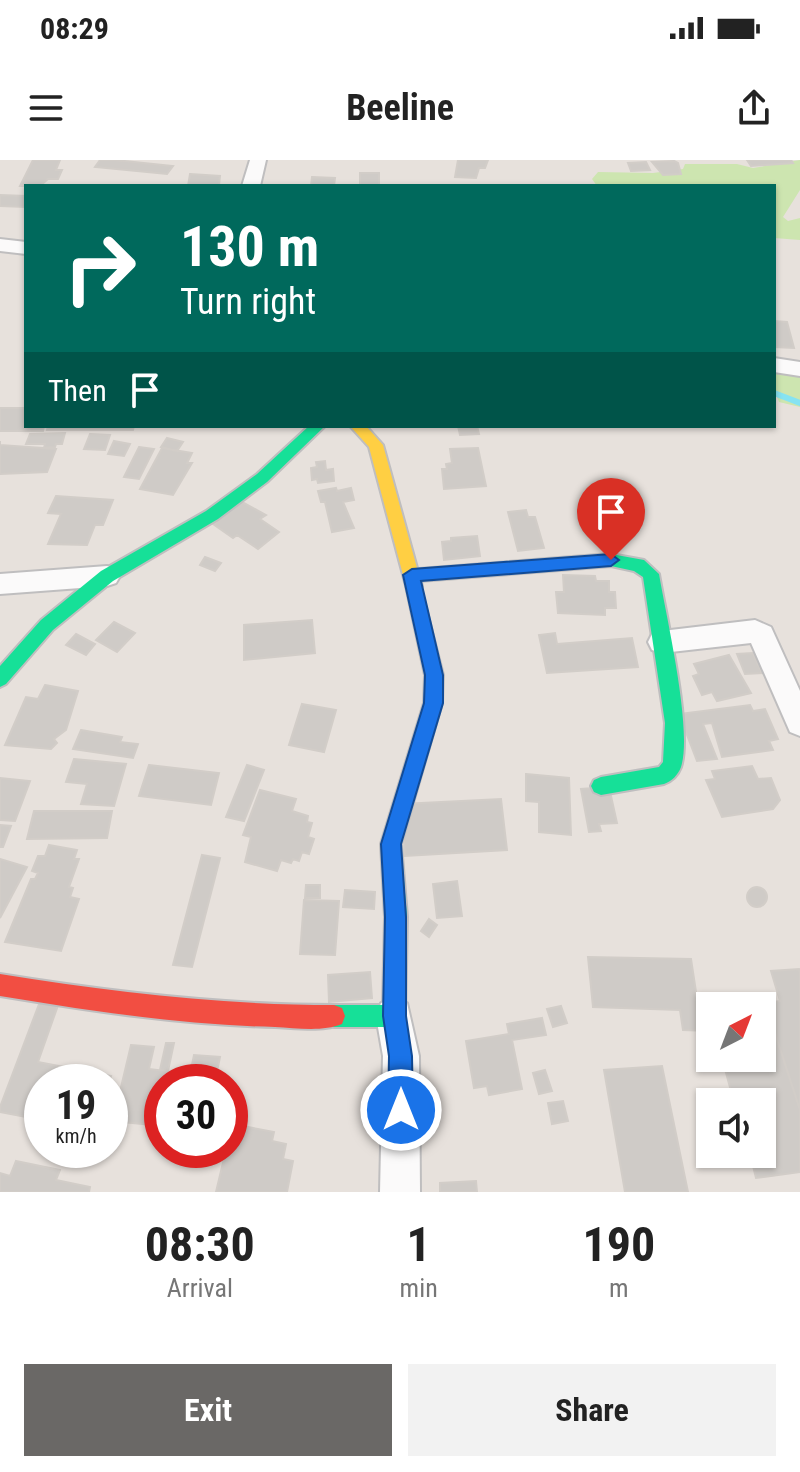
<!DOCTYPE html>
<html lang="en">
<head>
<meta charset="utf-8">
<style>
	:root { --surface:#fff; --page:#f2f2f2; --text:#222; --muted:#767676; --accent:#6a6866 }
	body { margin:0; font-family:"Roboto Condensed",sans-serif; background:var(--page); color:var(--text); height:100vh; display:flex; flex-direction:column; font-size:30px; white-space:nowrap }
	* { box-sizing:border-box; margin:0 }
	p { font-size:26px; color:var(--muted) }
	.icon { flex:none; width:44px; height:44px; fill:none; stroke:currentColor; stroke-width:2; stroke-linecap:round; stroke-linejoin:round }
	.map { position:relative; height:1032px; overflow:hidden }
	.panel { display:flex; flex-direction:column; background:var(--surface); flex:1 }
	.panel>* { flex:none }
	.banner { position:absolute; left:24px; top:24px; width:752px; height:244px; border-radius:0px; box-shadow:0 2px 6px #0004; background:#00695c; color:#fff; overflow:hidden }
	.needle { width:52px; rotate:42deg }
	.controls { position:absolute; left:696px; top:832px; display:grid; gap:16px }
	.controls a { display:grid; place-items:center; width:80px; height:80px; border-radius:0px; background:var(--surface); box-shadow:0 2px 6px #0004; font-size:40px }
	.speed { position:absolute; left:24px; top:904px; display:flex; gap:16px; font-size:40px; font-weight:700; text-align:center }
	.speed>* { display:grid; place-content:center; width:104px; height:104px; border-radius:50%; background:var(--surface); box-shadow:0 2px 6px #0004; line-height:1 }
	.speed small { font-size:20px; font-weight:400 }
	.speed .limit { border:12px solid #d22; background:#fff; color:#111 }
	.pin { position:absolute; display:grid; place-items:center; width:68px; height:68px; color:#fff; margin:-82px -34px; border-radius:50% 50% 50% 0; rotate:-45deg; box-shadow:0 0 8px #0007 }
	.pin .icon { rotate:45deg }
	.me { position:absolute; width:88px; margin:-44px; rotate:0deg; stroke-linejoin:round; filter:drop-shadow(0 0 6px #0008) }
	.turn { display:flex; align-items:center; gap:28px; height:168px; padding:0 24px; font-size:36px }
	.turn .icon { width:104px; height:104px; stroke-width:2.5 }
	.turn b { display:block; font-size:56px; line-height:68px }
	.then { display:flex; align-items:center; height:76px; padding:0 24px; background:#0003; gap:16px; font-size:30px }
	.eta { display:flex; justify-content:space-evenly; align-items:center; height:136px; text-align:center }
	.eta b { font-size:48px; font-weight:700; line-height:56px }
	.action { display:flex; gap:16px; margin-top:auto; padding:16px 24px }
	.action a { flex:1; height:92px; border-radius:0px; background:var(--accent); color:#fff; font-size:32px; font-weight:700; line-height:92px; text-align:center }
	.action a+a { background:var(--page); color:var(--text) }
	.status { display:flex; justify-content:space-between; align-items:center; height:56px; padding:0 40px; background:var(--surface); direction:ltr }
	.status svg { height:22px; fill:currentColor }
	header { display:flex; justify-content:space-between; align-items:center; height:104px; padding:0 24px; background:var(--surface); font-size:36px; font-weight:700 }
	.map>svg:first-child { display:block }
	.green { fill:#cde5b0 }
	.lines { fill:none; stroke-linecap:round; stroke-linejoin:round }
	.stream { stroke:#86e3f2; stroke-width:6 }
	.building { fill:#cfcbc7; stroke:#d2cdc8; stroke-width:2 }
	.street-casing { stroke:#bfbebf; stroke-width:4 }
	.fast-casing { stroke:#bfbebf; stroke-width:4 }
	.slow-casing { stroke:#bfbebf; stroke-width:4 }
	.jam-casing { stroke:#bfbebf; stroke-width:4 }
	.street { fill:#fbfafa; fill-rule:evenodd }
	.fast { fill:#16e098; fill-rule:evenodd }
	.slow { fill:#ffcf43; fill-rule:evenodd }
	.jam { fill:#f24e42; fill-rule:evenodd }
	.route { fill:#1a73e8; stroke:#114b97; stroke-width:2 }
</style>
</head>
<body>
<div class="status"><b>08:29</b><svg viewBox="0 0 49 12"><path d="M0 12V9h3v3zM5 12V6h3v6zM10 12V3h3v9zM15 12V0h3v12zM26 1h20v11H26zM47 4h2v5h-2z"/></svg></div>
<header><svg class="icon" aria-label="menu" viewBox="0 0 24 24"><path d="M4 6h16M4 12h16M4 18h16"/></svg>Beeline<svg class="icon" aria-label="share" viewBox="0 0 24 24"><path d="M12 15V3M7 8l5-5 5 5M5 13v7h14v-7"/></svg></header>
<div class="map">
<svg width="800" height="1032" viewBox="0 0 800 1032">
	<rect width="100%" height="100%" fill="#e7e1dc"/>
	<path class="green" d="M800,0V30L783,57L788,61L800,58V80L774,78V26H597L592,19L598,12L653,13L683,9L685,4H737L753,8Z
		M774,209L800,212V247L779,242L774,229Z"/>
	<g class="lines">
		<path class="stream" d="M774,233L800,243"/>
	</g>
	<path class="building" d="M33,0H60L56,10H62L58,19H48L40,26H20Z
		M100,0H115L173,6L167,14L95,7Z
		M458,0H488L485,8H479L476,18L455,17Z
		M747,0H791L793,3L751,6Z
		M674,1L678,3L681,14L663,15L652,2Z
		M646,2L650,10L631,11L628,3Z
		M360,13H379V26H360Z
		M190,14L220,16L219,25L188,26Z
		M312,17L335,18L334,26H304H311Z
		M0,35L26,36V47L0,46Z
		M774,161L787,162L794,188L774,187Z
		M0,248H26V266H44L43,271H0Z
		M48,266H134L133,270H47Z
		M458,266H477L479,274L460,275Z
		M65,273L62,284H56L55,287L44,288L45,284H26L30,274Z
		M90,274L110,275L105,290L84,289Z
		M167,278L183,282L177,291L161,287Z
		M0,281V285L56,289L47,312L0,314Z
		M114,281L130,284L124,296L108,294Z
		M139,287L154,289L139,319L124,317Z
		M162,288L192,293L187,303H192L173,335L140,329Z
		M478,288L486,326L444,329L442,309H447L446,304L452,303L450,289Z
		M325,301L326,310L333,309L334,321L318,323L317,319L312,320L311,308L317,307L316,302Z
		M336,328L337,331L351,328L354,340L343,342L354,368L332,372L325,342H321L318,331Z
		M56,336L113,340L103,365H95L87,385L48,384L61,354L48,353Z
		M242,342L266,355L260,359L279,372L258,389L237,375L233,378L213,364Z
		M526,350L528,357H535L544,388L518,391L508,352Z
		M477,376L480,396L444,400L442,382L451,381V378Z
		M205,397L221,403L215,411L200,405Z
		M563,415L595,416L596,421H609V432H615L616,448H605V455L558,453L556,432H564Z
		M312,460L315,493L244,500V465Z
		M114,462L135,473L117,492L96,480Z
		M555,473L557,484L632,478L638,507L547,513L539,475Z
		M76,474L95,484L86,495L66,485Z
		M753,493L762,513L745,514L737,494Z
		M729,495L751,533L717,541L712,532L702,535L693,516L699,514L694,504Z
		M45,525L78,531L66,570L54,579L57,583L51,589L5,585L26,537L38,539Z
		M302,544L336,550L324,592L289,585Z
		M750,545L753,551L765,549L778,579L769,581L773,590L722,597L712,563L703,564L717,599L697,601L679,554Z
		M81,570L122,577L120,582L138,584L133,598L73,589Z
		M74,599L126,604L114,646L81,644L87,624L66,622Z
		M149,605L219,613L211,645L139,636Z
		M247,605L264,610L244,661L226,657Z
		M752,606L758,619L771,618L780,640L773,649L722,657L706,620L715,619L712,611Z
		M526,614L569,618L571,675L539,672V642L526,641Z
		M0,618L30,621L15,661L0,660Z
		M609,627L617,663L599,664L601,671L589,672L581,629Z
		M260,630L296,639L292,651L308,656L307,662L312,663L308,677L314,679L309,694L302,692L299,701L293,699L291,703L281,700L277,711L245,702L251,677L243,675Z
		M501,639L507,690L405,696L402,644Z
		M34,651H112L107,678L27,679Z
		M0,665L11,666L3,687H0Z
		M49,685L77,690L74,699H79L69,727L73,728L70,737L79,739L61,791L5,782L31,719H35L38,713L32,711L38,696H45Z
		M202,695L220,698L192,807L173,805Z
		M0,699L27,707L0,758Z
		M457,721L462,756L437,758L433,724Z
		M306,725H320V738H305Z
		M747 737a10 10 0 1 1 20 0a10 10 0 1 1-20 0Z
		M345,730L375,732L374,749L343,747Z
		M304,740L339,741L335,795L300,794Z
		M429,759L437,765L429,777L421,771Z
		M588,797L691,799L698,845L710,846V871L683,870L680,850L593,847Z
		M799,809L800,812V950L765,843L780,841L771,811Z
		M370,812L372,838L329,842L328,815Z
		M44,831L62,834L38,902L111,916L109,922H42V960L0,952V947Z
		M561,846L567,863L553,867L547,849Z
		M542,858L546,875L512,880L522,929L489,935L487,926L474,928L466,881L509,874L507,864Z
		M775,873L800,950V1012L756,1018L750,994H762V942H734L722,898H762V875Z
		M166,883H174L168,911L160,910Z
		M131,885L154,887L149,909L190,914L194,895L220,897L215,922H162V966L113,961Z
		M662,906L688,1032H625L604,910Z
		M545,910L552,931L539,934L533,913Z
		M563,941L568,961L552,964L548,943Z
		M232,964L274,972L272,981L286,984L283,999L293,1001L287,1032H216L226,990H230Z
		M16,1001L60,1010L56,1020L90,1027L89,1032H0V1013L10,1016Z
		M476,1021L477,1032H440V1023Z"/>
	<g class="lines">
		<defs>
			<path id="street" d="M250,0H266L260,26H242Z
				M0,79L26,82V94L0,91Z
				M774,198L800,202V216L774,212Z
				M107,406L116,409L120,416L116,423L107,426L0,434V414Z
				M755,460L771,467L800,531V576L790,572L751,483L662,493L652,490L648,482L652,474L662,471Z
				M394,838L407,843L419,896L420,1032H380L383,896L376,856L381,843Z"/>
			<path id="fast" d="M309,266H325L267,322L218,359L113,421L53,470L6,524L0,527V506L41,460L101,411L206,351L257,314Z
				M611,394L644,400L659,414C666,456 693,570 681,607C678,615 672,621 664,624L601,635L594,632L591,626L594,620L601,617L659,607L663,602L665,563L643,417L634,411L611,406L419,421L443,515L442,543L401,684L407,757L405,856L402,864L394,867H334L326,864L323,856L326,848L334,845H383L385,757L381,684L424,543L425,515L406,426L410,421L404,415L406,410Z"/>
			<path id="slow" d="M350,266H366L383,285L422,426L420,431L414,433L406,426L369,287Z"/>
			<path id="jam" d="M0,814C111,832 221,845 334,845L342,848L345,856L342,864C323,872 296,868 275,867C182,865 91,851 0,836Z"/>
		</defs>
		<use href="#street" class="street-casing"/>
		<use href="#fast" class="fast-casing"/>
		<use href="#slow" class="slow-casing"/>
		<use href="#jam" class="jam-casing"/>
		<use href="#street" class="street"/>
		<use href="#fast" class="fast"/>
		<use href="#slow" class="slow"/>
		<use href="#jam" class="jam"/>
	</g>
	<path class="route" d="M611,394L619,400L611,406L421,421L443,515V543L401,684L406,757V856L412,896L413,950L409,958L401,962L392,958L388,950L389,896L383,856L385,757L381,684L424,543L425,515L403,415L412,409Z"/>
</svg>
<div class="controls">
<a><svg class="needle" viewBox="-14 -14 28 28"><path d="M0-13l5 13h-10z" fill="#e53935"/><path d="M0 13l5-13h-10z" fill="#767676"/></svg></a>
<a><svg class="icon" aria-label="sound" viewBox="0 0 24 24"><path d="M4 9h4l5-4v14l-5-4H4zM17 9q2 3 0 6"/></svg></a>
</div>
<div class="speed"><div>19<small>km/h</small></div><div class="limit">30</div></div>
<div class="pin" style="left:611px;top:400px;background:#d93025"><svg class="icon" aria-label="arrive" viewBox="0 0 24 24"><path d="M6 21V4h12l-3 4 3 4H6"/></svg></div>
<svg class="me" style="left:401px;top:950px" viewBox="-20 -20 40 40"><circle r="17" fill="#1a73e8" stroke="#fff" stroke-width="3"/><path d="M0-11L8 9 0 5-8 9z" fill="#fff"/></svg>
<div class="banner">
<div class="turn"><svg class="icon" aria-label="right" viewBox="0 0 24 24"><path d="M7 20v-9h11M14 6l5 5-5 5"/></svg><div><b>130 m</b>Turn right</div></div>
<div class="then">Then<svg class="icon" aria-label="arrive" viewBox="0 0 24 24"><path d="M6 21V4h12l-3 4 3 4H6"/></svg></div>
</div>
</div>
<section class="panel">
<div class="eta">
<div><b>08:30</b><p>Arrival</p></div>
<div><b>1</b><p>min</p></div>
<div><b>190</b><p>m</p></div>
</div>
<div class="action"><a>Exit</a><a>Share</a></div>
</section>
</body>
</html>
